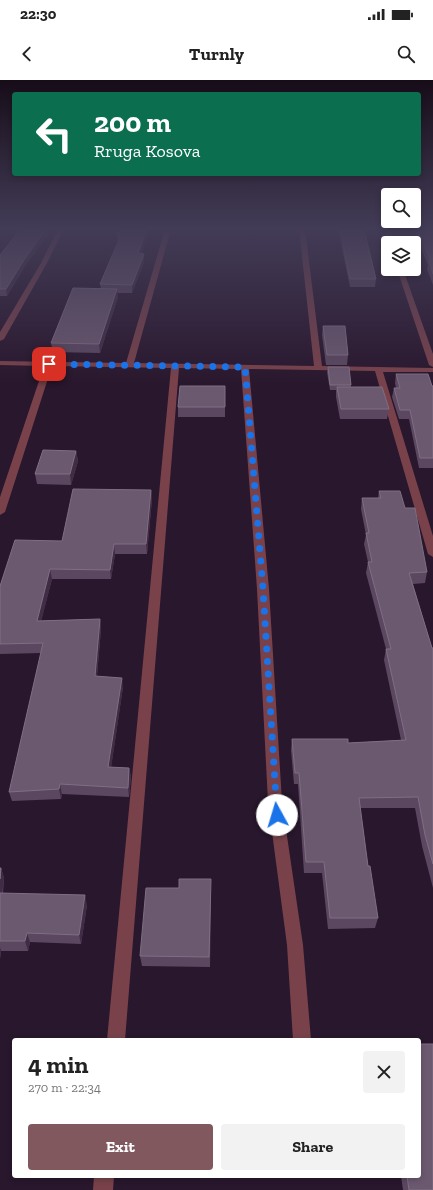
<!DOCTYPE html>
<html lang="en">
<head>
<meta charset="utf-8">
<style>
	:root { --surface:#fff; --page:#f2f2f2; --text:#222; --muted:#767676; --accent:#80585d }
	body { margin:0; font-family:"Zilla Slab",serif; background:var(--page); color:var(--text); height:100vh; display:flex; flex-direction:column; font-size:15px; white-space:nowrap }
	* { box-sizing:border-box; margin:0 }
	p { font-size:13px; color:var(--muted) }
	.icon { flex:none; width:22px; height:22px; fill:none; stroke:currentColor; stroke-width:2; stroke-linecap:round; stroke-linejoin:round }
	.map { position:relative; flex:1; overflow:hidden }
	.panel { position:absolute; left:12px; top:958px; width:409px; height:140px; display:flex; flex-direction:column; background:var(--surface); border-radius:4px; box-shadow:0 2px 6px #0003 }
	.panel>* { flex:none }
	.top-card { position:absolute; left:12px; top:12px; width:409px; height:84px; border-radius:4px; box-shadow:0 2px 6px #0003; background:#0b6e4f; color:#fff; overflow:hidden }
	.controls { position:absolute; left:381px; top:108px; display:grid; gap:8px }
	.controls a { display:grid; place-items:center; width:40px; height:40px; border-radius:4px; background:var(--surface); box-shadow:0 2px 6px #0003; font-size:20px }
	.pin { position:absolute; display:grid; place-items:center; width:34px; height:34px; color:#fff; margin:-17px; border-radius:8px; box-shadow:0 2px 6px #0006 }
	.me { position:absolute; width:44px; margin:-22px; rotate:354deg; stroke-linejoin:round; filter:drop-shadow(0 0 3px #0008) }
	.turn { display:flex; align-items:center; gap:14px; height:84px; padding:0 16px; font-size:18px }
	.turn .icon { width:52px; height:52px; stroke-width:2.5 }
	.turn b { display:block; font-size:28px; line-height:34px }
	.round { display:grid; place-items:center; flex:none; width:42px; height:42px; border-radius:4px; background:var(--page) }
	.headline { display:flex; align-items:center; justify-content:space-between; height:68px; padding:0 16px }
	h1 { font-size:24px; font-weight:700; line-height:30px }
	.action { display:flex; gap:8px; margin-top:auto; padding:8px 16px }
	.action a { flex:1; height:46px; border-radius:4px; background:var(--accent); color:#fff; font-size:16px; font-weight:700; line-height:46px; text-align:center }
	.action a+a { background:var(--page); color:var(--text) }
	.status { display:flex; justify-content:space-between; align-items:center; height:28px; padding:0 20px; background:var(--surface); direction:ltr }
	.status svg { height:11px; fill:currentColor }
	header { display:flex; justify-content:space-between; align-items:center; height:52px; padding:0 16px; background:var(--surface); font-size:18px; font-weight:700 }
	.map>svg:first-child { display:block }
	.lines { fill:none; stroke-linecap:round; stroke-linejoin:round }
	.minor { fill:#79424b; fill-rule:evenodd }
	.wall { fill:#5b4860 }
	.shaded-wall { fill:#402d45 }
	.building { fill:#6b5970; stroke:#806e84 }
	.route { stroke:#1a73e8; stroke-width:7; stroke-dasharray:0 12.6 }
</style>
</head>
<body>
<div class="status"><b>22:30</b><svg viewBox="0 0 49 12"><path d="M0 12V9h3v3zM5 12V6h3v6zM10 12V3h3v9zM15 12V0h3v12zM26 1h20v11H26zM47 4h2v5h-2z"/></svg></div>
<header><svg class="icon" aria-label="back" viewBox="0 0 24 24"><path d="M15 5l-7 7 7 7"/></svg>Turnly<svg class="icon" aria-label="search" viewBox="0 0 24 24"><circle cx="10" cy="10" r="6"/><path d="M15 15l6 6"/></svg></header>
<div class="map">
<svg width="433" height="1110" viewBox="0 0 433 1110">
	<rect width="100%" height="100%" fill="#29172d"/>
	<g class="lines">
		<path class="minor" d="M58,149H64L47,183L4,259L0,261V252L41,183Z
			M165,149H171L134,283L314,286L299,149H305L322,286L433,288V292H383L433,456V477L428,474L375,291L249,289L269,509L282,722L303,865L311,960H293L287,865L268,722L257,509L241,289L179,288L125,960H107L171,288L52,286L5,432L0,435V417L44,286L0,285V281L126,283Z
			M384,149H390L395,163H389Z
			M397,189H403L433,274V287L429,285Z
			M94,1096H114L113,1110H93Z"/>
	</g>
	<path class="wall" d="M20,149H52L25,186L7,216H0V175L16,155Z
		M120,149H150L141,174L144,182L132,213H117L118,217L100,273L53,272L51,263L101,209L100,204L118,163L117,155Z
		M338,149H364L376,199L375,207H350Z
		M413,149H433V205L427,189L428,185Z
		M323,246L348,275L347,285H326L322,255Z
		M328,287L351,305V307L389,329L387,339H340L336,317V310H330L327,292Z
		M396,294L433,306V388H419L409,339H399L392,317L394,308H396L395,303Z
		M225,306V337H178V327Z
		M76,371L78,381L71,405L37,404L35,394Z
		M151,410L152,419L147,474H115L111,499H52L41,541L100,539L101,549L97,596L123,607L111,687L129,688L131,697L129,717L62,714L61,719L12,721L9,712L41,573L0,574V506L62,461Z
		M379,411L405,428L427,492L425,503L413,504L432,568H433V808L422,766L415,728H360L368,786L378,838L375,848L328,849L322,793H304L298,704H294L291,670L292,659L348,663L401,660L384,580L386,569L366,493L368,482L364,464L366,455L361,429L362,418H378Z
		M0,788H1L4,798L3,813L87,825L81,864L30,862L28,871H1L0,879Z
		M179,808L211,810L210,887L142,886L140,876Z
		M401,1096H419L433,1110H403Z"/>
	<path class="shaded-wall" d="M46,149H52L25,186L7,216L6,209L24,180Z
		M147,149H150L139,181L138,173Z
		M144,174V182L132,213V205Z
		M117,209L118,217L100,273L99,264Z
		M76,371L78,381L71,405L70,394Z
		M151,410L152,419L147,474L146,464Z
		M114,464L115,474L111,499L110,490Z
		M50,489L52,499L39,550L37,541Z
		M100,539L101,549L96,605L95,596Z
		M122,598L123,607L110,696L108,687Z
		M129,688L131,697L129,717L128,708Z
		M60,704L62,714L61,719L59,709Z
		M1,788L4,798L1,823L0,818V799Z
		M85,815L87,825L81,864L79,855Z
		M27,853L30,862L28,871L25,861Z
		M0,867L1,871L0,879Z"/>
	<path class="building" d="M20,149H46L24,180L6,209H0V175L16,155Z
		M120,149H147L138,173L144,174L132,205L100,204L121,155H117Z
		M340,149H364L376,199H350Z
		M417,149H433V194L429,181H431Z
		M73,208L117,209L99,264L51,263Z
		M323,246H345L348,275H327Z
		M328,287H349L351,305H330Z
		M396,294H428L432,306H433V378H420L410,330H400L394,308H400Z
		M180,306H225V327H178Z
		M337,307H382L389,329H341Z
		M43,370L76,371L70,394H35Z
		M73,409L151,410L146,464H114L110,490L50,489L37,541L100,539L95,596L122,598L108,687L129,688L128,708L60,704L59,709L9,712L43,563L0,564V506L15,460L62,461Z
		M379,411H400L405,428H415L427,492L409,493L432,568H433V784L425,755L418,717L359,718L368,786H370L378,838H330L324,782H306L299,693H295L292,659H348V663L406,660L386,569H391L368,482H372L366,453H369L362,418H381Z
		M0,788H1L0,799Z
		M179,799H211L209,877L140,876L146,808H179Z
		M0,813L85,815L79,855L27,853L25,861H0Z
		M419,964H433V1110H409L407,1096H419Z"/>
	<linearGradient id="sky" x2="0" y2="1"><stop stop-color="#170d19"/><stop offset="0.49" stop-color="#433c57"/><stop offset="1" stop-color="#433c57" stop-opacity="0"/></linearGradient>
	<rect width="433" height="304" fill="url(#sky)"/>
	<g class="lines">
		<path class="route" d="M49,284L245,287L263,509L277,735"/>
	</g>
</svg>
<div class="controls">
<a><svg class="icon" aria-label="search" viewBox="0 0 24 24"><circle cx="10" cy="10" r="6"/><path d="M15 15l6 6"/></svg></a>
<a><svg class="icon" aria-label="layers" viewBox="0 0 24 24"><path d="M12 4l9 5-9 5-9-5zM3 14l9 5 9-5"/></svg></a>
</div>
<div class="pin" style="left:49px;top:284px;background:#d93025"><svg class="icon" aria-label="arrive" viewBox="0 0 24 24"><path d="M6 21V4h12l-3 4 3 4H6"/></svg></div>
<svg class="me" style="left:277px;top:735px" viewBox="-20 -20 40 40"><circle r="19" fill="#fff"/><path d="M0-13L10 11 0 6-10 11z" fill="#1a73e8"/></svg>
<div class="top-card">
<div class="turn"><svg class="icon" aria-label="left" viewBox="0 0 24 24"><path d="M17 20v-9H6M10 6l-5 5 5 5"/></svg><div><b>200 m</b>Rruga Kosova</div></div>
</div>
<section class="panel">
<div class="headline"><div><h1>4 min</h1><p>270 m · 22:34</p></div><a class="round"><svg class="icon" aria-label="close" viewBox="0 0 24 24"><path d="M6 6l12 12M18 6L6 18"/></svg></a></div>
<div class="action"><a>Exit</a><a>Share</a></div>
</section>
</div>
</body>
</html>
